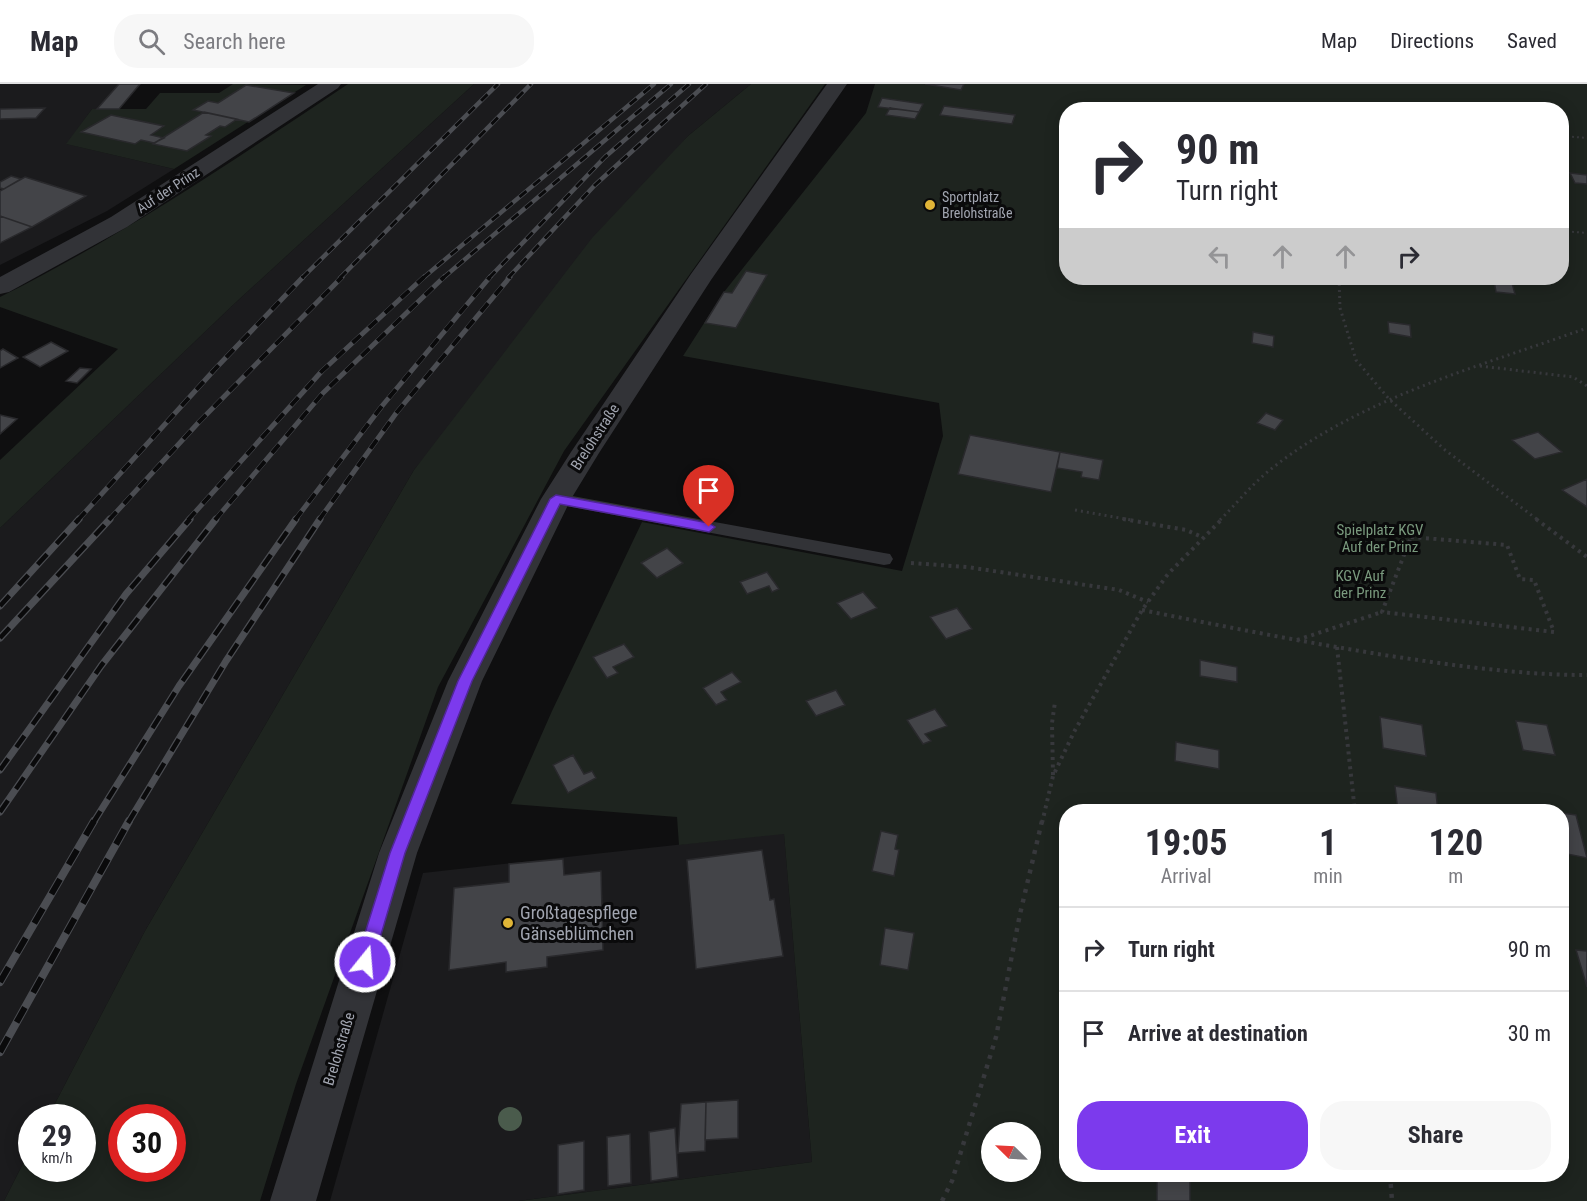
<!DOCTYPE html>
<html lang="en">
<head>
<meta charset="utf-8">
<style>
	:root { --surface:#fff; --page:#f7f7f7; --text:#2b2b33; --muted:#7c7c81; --line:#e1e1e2; --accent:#7c3aed }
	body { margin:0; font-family:"Roboto Condensed",sans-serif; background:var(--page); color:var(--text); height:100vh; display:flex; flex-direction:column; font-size:22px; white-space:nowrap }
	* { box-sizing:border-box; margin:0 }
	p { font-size:20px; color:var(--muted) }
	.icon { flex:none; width:33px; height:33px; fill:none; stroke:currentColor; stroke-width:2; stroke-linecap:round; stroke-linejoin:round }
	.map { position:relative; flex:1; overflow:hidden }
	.drawer { position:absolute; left:1059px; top:720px; width:510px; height:378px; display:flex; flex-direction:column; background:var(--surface); border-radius:24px; box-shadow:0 3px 15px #0003 }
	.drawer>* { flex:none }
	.guide { position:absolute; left:1059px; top:18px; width:510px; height:183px; border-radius:24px; box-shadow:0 3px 15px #0003; background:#fff; color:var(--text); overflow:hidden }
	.needle { width:39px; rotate:294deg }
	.tools { position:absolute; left:981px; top:1038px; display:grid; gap:12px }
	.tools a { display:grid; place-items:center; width:60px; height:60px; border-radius:50%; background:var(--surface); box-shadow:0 3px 15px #0003; font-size:30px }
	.speed { position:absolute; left:18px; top:1020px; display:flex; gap:12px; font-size:30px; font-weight:700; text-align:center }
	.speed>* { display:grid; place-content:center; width:78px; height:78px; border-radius:50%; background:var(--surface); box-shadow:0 3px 15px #0003; line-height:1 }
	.speed small { font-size:15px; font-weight:400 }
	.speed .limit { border:9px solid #d22; background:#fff; color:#111 }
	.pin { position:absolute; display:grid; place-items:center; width:51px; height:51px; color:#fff; margin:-62px -26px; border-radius:50% 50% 50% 0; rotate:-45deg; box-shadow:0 0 6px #0007 }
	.pin .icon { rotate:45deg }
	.me { position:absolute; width:66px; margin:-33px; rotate:17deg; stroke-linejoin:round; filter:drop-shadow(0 0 4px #0008) }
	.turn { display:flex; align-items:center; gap:21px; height:126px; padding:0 18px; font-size:27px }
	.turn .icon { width:78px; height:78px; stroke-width:2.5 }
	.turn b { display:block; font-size:42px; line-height:51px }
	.lanes { display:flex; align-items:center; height:57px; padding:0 18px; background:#0003; justify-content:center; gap:30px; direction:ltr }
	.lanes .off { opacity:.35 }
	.eta { display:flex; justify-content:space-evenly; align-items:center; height:102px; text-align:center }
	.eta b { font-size:36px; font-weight:700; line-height:42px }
	.action { display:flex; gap:12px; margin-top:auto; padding:12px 18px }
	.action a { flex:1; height:69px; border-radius:24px; background:var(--accent); color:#fff; font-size:24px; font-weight:700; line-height:69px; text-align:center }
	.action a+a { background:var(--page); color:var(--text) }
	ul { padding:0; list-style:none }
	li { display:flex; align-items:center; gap:18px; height:84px; padding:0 18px; border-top:2px solid var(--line) }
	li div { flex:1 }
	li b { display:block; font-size:22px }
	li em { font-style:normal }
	header { display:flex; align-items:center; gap:36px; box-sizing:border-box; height:84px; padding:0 30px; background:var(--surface); border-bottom:2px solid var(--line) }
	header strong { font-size:28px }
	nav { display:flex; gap:33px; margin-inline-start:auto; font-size:21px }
	.search { width:420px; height:54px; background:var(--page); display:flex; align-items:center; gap:15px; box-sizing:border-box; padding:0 21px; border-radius:24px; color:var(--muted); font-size:22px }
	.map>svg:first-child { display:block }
	.built { fill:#1b1b1d }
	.green { fill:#1e241f; fill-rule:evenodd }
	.building { fill:#434448; stroke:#29292c; stroke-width:1.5 }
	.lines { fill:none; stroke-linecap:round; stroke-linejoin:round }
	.path-far3 { stroke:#37383c; stroke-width:2; stroke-dasharray:2 3; stroke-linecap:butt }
	.path-far2 { stroke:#37383c; stroke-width:3; stroke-dasharray:2 4; stroke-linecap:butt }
	.path-far1 { stroke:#37383c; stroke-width:4; stroke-dasharray:3 4.5; stroke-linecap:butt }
	.path { stroke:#37383c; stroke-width:4.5; stroke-dasharray:4 6; stroke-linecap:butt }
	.lane { fill:#323337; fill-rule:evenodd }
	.street { fill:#323337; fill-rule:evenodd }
	.rail-far3-casing { stroke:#4b4d52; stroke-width:4.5 }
	.rail-far2-casing { stroke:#4b4d52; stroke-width:5 }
	.rail-far1-casing { stroke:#4b4d52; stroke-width:7 }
	.rail-casing { stroke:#4b4d52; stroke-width:8 }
	.rail-far3 { stroke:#0a0a0b; stroke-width:3; stroke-dasharray:9; stroke-linecap:butt }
	.rail-far2 { stroke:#0a0a0b; stroke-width:4; stroke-dasharray:11; stroke-linecap:butt }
	.rail-far1 { stroke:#0a0a0b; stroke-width:4.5; stroke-dasharray:14; stroke-linecap:butt }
	.rail { stroke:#0a0a0b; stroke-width:6; stroke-dasharray:17; stroke-linecap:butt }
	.tree { fill:#4a5b4c }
	.route { fill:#7c3aed; stroke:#51269a; stroke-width:1.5 }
	.poi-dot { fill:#e0b537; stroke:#0a0a0b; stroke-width:2 }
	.labels { text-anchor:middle; stroke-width:6; stroke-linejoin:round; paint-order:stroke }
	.far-street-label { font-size:14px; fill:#a1a5b0; stroke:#0a0a0b }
	.far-poi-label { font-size:14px; fill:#a1a5b0; stroke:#0a0a0b; text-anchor:start }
	.street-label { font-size:15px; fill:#a1a5b0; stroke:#0a0a0b }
	.park-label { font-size:15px; fill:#7a9a7e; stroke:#0a0a0b }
	.near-poi-label { font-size:18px; fill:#a1a5b0; stroke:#0a0a0b; text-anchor:start }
</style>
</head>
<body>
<header>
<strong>Map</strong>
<div class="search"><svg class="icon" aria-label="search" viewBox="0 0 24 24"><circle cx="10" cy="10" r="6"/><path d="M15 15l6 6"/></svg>Search here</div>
<nav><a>Map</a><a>Directions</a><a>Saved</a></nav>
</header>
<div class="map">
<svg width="1587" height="1117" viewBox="0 0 1587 1117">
	<rect width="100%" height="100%" fill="#0f0f10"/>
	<path class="built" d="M0,0H119L97,25H92L67,60L174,85L107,127L0,181Z
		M474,0H751L688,52L414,386L145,847L48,1033L32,1034L31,1064L4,1117H0V444L234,220Z
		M784,749L812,1078L519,1117H330L423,789Z"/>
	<path class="green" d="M233,0L306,1L174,85L66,60L92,25H146L160,9H219Z
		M348,0H474L234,220L0,444V376L118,265L0,223V213C123,152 234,76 348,0Z
		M751,0H825L564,367L438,603L296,1000L260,1117H4L31,1064L32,1084H82V1034L48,1033L145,847L414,386L592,154L688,52ZM122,1034H172V1084H122Z
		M875,0H1587V1117H519L812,1078L784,750L679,761L677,733L511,720L552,627L642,438L902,487L943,352L939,319L683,272L724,208L866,29ZM1066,26H1562V194H1066ZM1066,728H1562V1090H1066ZM992,1048H1030V1088H992Z"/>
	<path class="building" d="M119,0H140L119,25H97Z
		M925,0H964L961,6Z
		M246,1L294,9L249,38L193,26L208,17L218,19Z
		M882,14L923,20L919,28L878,23Z
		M944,22L1015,31L1012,40L940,31Z
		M45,24L36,34L0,35V25Z
		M890,24L919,28L915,35L886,31Z
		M204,28L237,35L225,43L220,42L206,51L211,52L187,67L153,60Z
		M111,31L164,42L151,51L164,54L154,59L141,56L135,60L81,48Z
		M1570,89L1587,91V100L1575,99Z
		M11,92L21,95L4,105L0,104V98Z
		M25,93L86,112L32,143L0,132V107Z
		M0,132L32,143L0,159Z
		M746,187L767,191L736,244L705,239L724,208L732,209Z
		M1494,197L1512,199L1515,210L1496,208Z
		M1388,238L1410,241L1411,253L1389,249Z
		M1253,248L1274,252L1273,263L1252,259Z
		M51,258L68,267L40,283L23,273Z
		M3,265L18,274L0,284V267Z
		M80,284L91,285L77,299L66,297Z
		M1266,329L1283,336L1275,346L1257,339Z
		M0,331L17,335L0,350Z
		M1538,348L1562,368L1535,375L1512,356Z
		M970,351L1060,368L1051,408L958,390Z
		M1060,368L1103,376L1099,396L1081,393L1082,388L1057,384Z
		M1587,395V423L1562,406Z
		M667,464L683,479L657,494L641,479Z
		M767,488L779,505L772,508L769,502L747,510L740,498Z
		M863,508L877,524L851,535L837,519Z
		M957,524L972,545L946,555L930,533Z
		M624,560L634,573L613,583L618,589L607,594L593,573Z
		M1200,576L1237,583V598L1200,592Z
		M732,588L741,598L721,608L727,616L716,621L703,604Z
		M836,606L845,621L816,632L806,617Z
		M935,625L947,642L925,650L931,657L923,660L907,636Z
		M1380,633L1422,641L1426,672L1383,664Z
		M1516,637L1547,641L1555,671L1523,666Z
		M1176,658L1219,666V685L1175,677Z
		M573,671L584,690L592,687L596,694L568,709L553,681Z
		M1395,702L1436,709L1438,728H1398Z
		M1562,729L1576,731L1587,774L1562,769Z
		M881,747L898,751L895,765L899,766L894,792L872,787Z
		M762,766L770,816L774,815L783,872L696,885L687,776Z
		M563,775L564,791L601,787L603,866L547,873V883L506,888V878L449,886L454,804L509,798V780Z
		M885,844L914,849L908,886L880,881Z
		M1576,866L1587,867V903Z
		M738,1016V1054L705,1056L706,1018Z
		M706,1018L705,1067L678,1069L681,1020Z
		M675,1044L678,1093L651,1097L649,1048Z
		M630,1050L631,1099L608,1102L607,1053Z
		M584,1057V1106L558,1110V1061Z
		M1157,1090H1190V1117H1157Z"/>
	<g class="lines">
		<path class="path-far3" d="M1562,52L1587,54
			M1562,147L1587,149"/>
		<path class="path-far2" d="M1339,194L1340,224L1356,276L1389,315L1445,366L1538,436
			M1480,282L1573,293L1587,302
			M1075,426L1131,436
			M1220,436C1235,421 1249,404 1265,390C1355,315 1478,283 1587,244"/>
		<path class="path-far1" d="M1123,435L1186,446L1202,453
			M1536,435L1587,473
			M1411,453L1507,461L1520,495L1534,496L1554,548L1382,528Z
			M911,479L967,483L1119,506L1148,518
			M1142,526C1222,542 1303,558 1384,571C1451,581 1518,591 1587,591
			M1297,556L1382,528
			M1337,563L1355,728
			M1053,691L1052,639L1055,618
			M1042,739L1053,692L1074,648L1142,526L1168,490L1222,435"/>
		<path class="path" d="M1390,1090L1392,1117
			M942,1117L952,1097L996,953L1020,830L1042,737"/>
		<path class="lane" d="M556,409L884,469L890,470L893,475L890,480L884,481L550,419L547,415L550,411Z"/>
		<path class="street" d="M318,0H341L338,4L127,143L9,208L0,210V193L111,133Z
			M827,0H847L711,196L599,369L571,415L482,597L417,769L316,1117H270L379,769L448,597L541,415L571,368L691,190Z"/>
		<defs>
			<path id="rail-far3" d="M302,194L498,0
				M340,194L531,0
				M423,194L654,0
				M443,194L671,0
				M489,194L605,73L689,0
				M508,194L595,101L706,0"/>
			<path id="rail-far2" d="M78,436L216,284L303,193
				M109,436L199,338L342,193
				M188,436L322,287L424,193
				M215,436L323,309L444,193
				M295,436L382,322L490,193
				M319,436L397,328L510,193"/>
			<path id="rail-far1" d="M0,522L79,435
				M0,554L110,435
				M0,686L126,510L190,435
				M0,728L101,582L216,435
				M93,739L179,602L296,435
				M128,739L226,577L320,435"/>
			<path id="rail" d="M0,898L94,737
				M0,968L129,737"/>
		</defs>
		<use href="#rail-far3" class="rail-far3-casing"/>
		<use href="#rail-far2" class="rail-far2-casing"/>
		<use href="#rail-far1" class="rail-far1-casing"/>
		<use href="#rail" class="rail-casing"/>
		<use href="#rail-far3" class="rail-far3"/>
		<use href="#rail-far2" class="rail-far2"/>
		<use href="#rail-far1" class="rail-far1"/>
		<use href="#rail" class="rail"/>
	</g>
	<circle class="tree" cx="510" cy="1035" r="12"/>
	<path class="route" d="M556,411L709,439L715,443L709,448L560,420L472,597L405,769L373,878L371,884L365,886L359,884L356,878L390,769L458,597L550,415Z"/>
	<g class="poi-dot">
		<circle cx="930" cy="121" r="6"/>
		<circle cx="508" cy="839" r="6"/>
	</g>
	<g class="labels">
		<g class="far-street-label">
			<text transform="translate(168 106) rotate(-33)" y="5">Auf der Prinz</text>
		</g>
		<g class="far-poi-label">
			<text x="942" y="118">Sportplatz<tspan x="942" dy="16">Brelohstraße</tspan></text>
		</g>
		<g class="street-label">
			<text transform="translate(595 353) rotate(-57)" y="5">Brelohstraße</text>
			<text transform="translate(339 965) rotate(-73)" y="5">Brelohstraße</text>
		</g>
		<g class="park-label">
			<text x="1380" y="451">Spielplatz KGV<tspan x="1380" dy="17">Auf der Prinz</tspan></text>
			<text x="1360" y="497">KGV Auf<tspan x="1360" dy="17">der Prinz</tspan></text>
		</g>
		<g class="near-poi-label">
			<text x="520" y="835">Großtagespflege<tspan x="520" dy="21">Gänseblümchen</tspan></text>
		</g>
	</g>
</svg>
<div class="tools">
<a><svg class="needle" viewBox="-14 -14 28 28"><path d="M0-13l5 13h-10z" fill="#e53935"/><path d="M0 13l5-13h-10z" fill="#7c7c81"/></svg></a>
</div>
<div class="speed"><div>29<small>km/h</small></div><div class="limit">30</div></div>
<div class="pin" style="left:709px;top:443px;background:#d93025"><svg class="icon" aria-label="arrive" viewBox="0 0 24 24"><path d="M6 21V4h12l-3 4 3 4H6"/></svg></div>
<svg class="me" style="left:365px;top:878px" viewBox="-20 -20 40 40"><circle r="17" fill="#7c3aed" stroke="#fff" stroke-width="3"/><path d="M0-11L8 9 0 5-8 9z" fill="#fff"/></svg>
<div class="guide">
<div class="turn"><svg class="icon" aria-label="right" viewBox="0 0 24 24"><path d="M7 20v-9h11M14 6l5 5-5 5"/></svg><div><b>90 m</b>Turn right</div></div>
<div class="lanes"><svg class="icon off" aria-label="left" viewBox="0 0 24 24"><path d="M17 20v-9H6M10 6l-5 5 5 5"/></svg><svg class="icon off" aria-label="ahead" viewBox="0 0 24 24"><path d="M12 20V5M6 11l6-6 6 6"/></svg><svg class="icon off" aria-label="ahead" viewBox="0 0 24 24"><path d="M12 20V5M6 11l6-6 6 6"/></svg><svg class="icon" aria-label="right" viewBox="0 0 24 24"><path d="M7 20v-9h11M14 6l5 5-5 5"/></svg></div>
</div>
<section class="drawer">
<div class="eta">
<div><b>19:05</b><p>Arrival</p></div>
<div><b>1</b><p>min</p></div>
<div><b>120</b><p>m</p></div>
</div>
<ul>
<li><svg class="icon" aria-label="right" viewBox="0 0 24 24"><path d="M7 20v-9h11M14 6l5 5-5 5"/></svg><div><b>Turn right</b></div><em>90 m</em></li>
<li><svg class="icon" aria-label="arrive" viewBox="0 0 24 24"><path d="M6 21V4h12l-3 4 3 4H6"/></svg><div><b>Arrive at destination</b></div><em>30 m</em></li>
</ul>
<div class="action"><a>Exit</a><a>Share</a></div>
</section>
</div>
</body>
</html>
